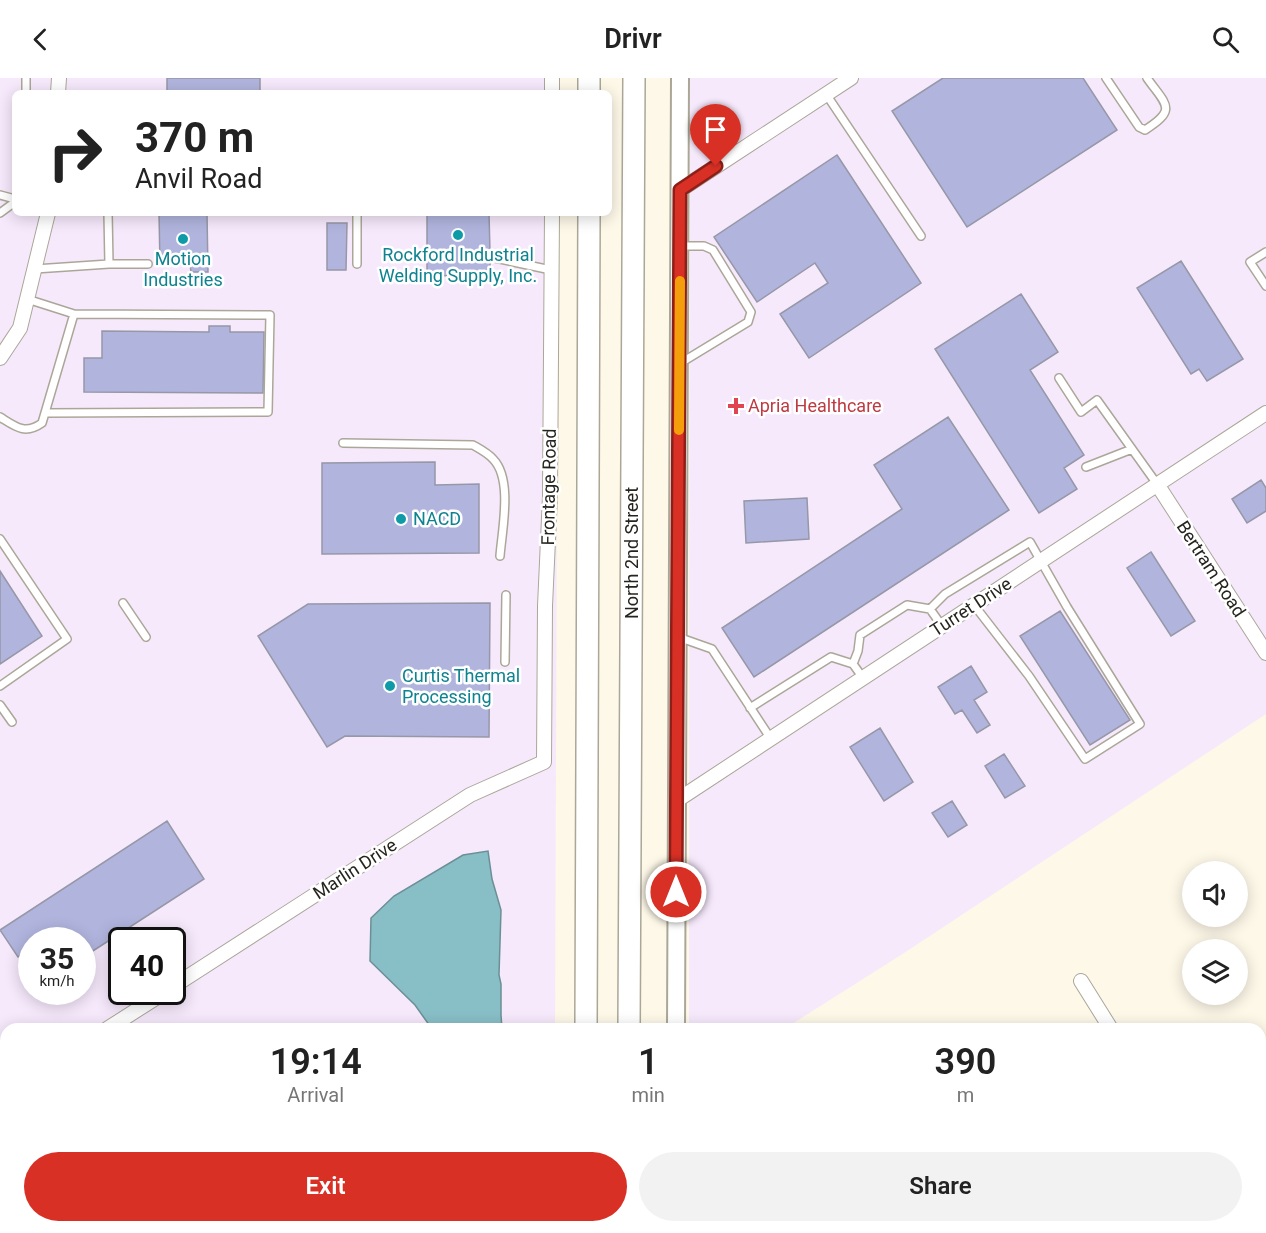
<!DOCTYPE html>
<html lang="en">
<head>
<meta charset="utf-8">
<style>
	:root { --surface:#fff; --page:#f2f2f2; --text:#222; --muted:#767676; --accent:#d93025 }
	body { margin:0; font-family:Roboto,sans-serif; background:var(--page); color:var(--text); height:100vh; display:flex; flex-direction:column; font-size:22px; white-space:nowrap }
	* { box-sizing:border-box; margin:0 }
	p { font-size:20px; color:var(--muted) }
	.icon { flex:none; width:33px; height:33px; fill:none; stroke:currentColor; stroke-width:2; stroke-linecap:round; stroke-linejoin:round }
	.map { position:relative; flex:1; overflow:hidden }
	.panel { position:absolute; left:0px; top:945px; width:1266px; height:210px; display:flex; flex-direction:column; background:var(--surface); border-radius:18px 18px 0 0; box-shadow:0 3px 15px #0003 }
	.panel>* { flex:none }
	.hud { position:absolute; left:12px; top:12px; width:600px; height:126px; border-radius:9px; box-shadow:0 3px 15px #0003; background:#fff; color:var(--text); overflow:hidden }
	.fabs { position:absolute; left:1182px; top:783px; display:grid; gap:12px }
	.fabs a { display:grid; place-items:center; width:66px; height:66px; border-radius:50%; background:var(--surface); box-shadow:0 3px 15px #0003; font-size:30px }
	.speed { position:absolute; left:18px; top:849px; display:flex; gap:12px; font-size:30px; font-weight:700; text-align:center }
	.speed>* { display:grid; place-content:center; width:78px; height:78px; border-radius:50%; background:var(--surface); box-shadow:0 3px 15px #0003; line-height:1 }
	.speed small { font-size:15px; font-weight:400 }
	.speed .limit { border:3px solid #111; border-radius:9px; background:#fff; color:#111 }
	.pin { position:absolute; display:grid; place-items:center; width:51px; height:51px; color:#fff; margin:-62px -26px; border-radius:50% 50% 50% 0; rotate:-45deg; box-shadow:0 0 6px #0007 }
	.pin .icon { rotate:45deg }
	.me { position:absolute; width:66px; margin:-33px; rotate:0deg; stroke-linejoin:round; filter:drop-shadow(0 0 4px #0008) }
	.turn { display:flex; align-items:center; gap:21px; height:126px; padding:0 24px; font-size:27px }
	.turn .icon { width:78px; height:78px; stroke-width:2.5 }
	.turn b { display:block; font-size:42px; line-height:51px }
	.eta { display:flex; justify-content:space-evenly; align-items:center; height:102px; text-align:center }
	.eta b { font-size:36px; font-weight:600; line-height:42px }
	.action { display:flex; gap:12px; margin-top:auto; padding:12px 24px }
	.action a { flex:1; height:69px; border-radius:36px; background:var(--accent); color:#fff; font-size:24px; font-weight:600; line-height:69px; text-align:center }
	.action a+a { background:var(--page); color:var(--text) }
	header { display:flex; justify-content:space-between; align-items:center; height:78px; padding:0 24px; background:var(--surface); font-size:27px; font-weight:600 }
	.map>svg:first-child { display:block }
	.industrial { fill:#f6e9fc; fill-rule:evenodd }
	.water { fill:#88bec6; stroke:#6b9094; stroke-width:1.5 }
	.building { fill:#b1b5de; stroke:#9697a7; stroke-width:1.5 }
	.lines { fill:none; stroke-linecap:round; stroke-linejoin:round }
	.service-casing { stroke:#aba798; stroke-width:10 }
	.minor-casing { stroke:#aba798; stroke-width:16 }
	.tertiary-casing { stroke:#aba798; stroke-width:20 }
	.primary-casing { stroke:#aba798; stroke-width:24 }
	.service { stroke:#fff; stroke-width:7 }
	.minor { stroke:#fff; stroke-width:14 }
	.tertiary { stroke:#fff; stroke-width:16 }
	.primary { stroke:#fff; stroke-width:21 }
	.route-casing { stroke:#8d1f18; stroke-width:15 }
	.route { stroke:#d93025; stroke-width:10 }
	.slow { stroke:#f59e0b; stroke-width:10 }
	.culture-dot { fill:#0f9aa8; stroke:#fff; stroke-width:2 }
	.health-dot { fill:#e0444e; stroke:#fff; stroke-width:2 }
	.labels { text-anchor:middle; stroke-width:5; stroke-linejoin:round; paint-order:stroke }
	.culture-label { font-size:18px; fill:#0d838f; stroke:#fff }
	.health-label { font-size:18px; fill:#be3a42; stroke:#fff; text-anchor:start }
	.street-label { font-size:18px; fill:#26241e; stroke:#fff }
</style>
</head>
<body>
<header><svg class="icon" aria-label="back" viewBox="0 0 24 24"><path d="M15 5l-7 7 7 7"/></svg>Drivr<svg class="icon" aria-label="search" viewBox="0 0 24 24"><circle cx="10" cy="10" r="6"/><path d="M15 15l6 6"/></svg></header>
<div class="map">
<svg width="1266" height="1155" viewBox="0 0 1266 1155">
	<rect width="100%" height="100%" fill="#fdf8e8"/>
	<path class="industrial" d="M0,0H559V15H15V135H558L555,951H6V1149H462L452,1155H0ZM32,862H82V914H32ZM122,862H172V914H122Z
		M690,0H1266V636L904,875L784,951H689Z"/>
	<path class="water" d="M488,773L492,801L501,832L499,897L501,906V937L502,951H432L415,927L370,883L371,840L394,818L463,777Z"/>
	<path class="building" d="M167,0H260V15H167Z
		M943,0H1083L1117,52L967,149L892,33Z
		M837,77L921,205L809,280L780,236L828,205L815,185L757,224L714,159Z
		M159,135H207L208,194H191L190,186L160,187Z
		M427,135H489L490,174L484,178L486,183L490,185V197L427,198Z
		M327,145H347L346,192H327Z
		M1181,183L1243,281L1207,303L1199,291L1191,296L1137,210Z
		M1021,216L1058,274L1030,292L1084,377L1064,390L1077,411L1039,435L935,271Z
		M209,248H230V254H264L263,315L84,314V280H102V253L209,254Z
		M948,339L1009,432L754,599L722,550L902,431L874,387Z
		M435,384V407L479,406V475L322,476V385Z
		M1261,402L1266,410V433L1247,445L1232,421Z
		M807,420L809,461L746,465L744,423Z
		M1151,474L1195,543L1171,558L1127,490Z
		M0,493L42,558L0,586Z
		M490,525L489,659L345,658L327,669L258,558L308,526Z
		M1060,533L1130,642L1090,667L1020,558Z
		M971,588L987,614L974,622L990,647L977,655L962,632L955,636L938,609Z
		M880,650L913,704L884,723L850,669Z
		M1004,676L1025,708L1005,720L985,688Z
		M952,723L967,747L948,759L932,735Z
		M167,743L204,801L82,880V862H32V870L18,879L0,852Z"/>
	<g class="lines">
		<defs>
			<path id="service" d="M1106,0L1139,49L1145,52C1178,31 1166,27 1147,0
				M26,15V0
				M826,16L921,158
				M0,117L15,121
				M0,135L15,124
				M108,135L109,186
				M1266,174L1250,184L1266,208
				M490,179L551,192
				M357,186V135
				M35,191L109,186H148
				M679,286L748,244L751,234L713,172L704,168H680
				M1059,300L1081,334L1097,322L1157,406
				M45,335L268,334L270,237L74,236
				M0,339C16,349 25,357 42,345L74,236L27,221
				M343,365L473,367C480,371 488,375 493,381C513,401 502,452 500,478
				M1086,389L1132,371
				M0,461L67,561L0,608
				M123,525L146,559
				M930,531L945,516L1030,464L1067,529L1140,646L1085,681L1029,598L974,527
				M678,559L712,571L771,661
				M505,584L506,517
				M853,586L858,573L860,557L907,527L930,531L942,548
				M0,627L12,644
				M750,630L831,579L853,586L863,600
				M398,1149L400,1155
				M439,1155L448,1149
				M496,1155V1149"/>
			<path id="minor" d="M552,0V15
				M58,15L59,0
				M680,112L851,0
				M0,280L20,250L48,135
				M1157,406L1266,575
				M676,723L1266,335
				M1081,903L1111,951
				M172,909L470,717L544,684L545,528L550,418L552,135
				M107,951L165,914
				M0,1020L6,1016
				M1232,1149L1236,1155"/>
			<path id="tertiary" d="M676,951L680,0
				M676,1155V1149"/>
			<path id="primary" d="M589,15V0
				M586,951L589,135
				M629,951L634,0
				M585,1155V1149
				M629,1155V1149"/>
		</defs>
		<use href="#service" class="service-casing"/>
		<use href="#minor" class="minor-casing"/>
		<use href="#tertiary" class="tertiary-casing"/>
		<use href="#primary" class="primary-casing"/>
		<use href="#service" class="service"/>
		<use href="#minor" class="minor"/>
		<use href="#tertiary" class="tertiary"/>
		<use href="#primary" class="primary"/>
	</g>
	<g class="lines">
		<defs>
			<path id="route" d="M676,814L680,112L716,88"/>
		</defs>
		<use href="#route" class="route-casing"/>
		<use href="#route" class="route"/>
		<path class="slow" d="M679,352L680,203"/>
	</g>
	<g class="culture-dot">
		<circle cx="458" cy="157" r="6"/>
		<circle cx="183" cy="161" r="6"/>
		<circle cx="401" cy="441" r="6"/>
		<circle cx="390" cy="608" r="6"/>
	</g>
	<path class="health-dot" d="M733 319h6v6h6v6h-6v6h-6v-6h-6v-6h6z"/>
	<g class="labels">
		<g class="culture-label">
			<text x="458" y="183">Rockford Industrial<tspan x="458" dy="21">Welding Supply, Inc.</tspan></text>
			<text x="183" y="187">Motion<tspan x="183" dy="21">Industries</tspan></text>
			<text x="413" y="447" text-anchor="start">NACD</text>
			<text x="402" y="604" text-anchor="start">Curtis Thermal<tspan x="402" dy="21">Processing</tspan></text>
		</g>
		<g class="health-label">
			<text x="748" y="334">Apria Healthcare</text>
		</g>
		<g class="street-label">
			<text transform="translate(549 409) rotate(-89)" y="6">Frontage Road</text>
			<text transform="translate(632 475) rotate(-90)" y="6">North 2nd Street</text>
			<text transform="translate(1211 491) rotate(57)" y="6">Bertram Road</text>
			<text transform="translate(971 529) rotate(-33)" y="6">Turret Drive</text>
			<text transform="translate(355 791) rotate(-33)" y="6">Marlin Drive</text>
		</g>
	</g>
</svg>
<div class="fabs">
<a><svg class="icon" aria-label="sound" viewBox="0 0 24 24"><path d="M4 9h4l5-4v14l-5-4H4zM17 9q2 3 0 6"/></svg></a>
<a><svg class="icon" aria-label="layers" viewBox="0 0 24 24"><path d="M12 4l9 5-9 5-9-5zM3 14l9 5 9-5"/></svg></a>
</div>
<div class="speed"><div>35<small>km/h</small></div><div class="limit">40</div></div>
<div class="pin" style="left:716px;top:88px;background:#d93025"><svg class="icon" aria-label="arrive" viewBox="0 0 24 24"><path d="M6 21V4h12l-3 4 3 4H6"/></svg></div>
<svg class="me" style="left:676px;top:814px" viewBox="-20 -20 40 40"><circle r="17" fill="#d93025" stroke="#fff" stroke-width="3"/><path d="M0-11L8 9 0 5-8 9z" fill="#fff"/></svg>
<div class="hud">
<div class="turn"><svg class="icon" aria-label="right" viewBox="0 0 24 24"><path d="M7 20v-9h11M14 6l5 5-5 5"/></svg><div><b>370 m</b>Anvil Road</div></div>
</div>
<section class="panel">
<div class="eta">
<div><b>19:14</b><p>Arrival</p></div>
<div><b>1</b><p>min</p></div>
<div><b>390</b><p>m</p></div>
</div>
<div class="action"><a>Exit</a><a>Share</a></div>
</section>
</div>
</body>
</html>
